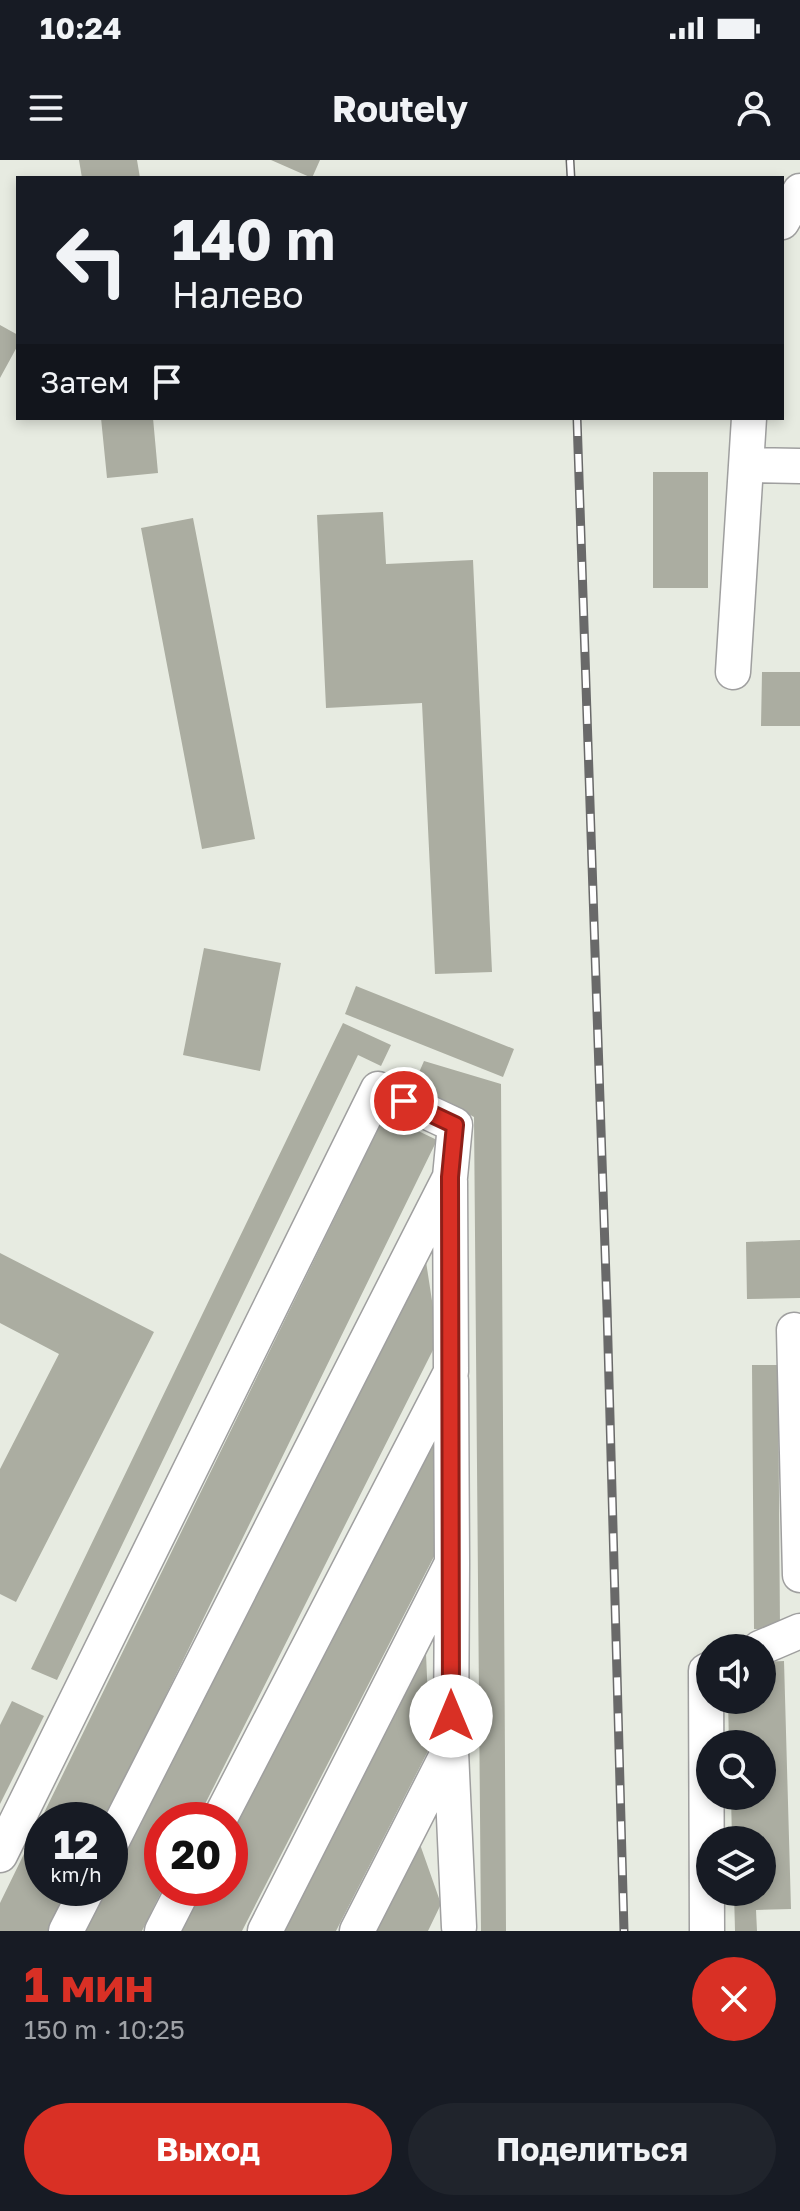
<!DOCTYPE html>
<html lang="ru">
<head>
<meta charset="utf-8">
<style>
	:root { --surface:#171b24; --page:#20242c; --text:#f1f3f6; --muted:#9ea1a6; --accent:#d93025 }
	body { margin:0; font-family:"Golos Text",sans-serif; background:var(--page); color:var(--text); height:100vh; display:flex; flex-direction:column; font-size:30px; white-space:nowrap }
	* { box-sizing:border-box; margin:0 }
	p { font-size:26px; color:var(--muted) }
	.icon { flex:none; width:44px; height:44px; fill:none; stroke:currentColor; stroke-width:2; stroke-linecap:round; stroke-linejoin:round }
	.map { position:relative; height:1771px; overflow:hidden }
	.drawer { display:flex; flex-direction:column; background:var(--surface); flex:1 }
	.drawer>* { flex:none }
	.top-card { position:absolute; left:16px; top:16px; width:768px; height:244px; border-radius:0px; box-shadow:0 4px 12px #0003; background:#171b24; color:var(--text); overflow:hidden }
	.buttons { position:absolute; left:696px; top:1474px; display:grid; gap:16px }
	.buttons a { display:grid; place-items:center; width:80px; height:80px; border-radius:50%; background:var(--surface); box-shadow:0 4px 12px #0003; font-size:40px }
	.speed { position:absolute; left:24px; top:1642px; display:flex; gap:16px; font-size:40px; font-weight:700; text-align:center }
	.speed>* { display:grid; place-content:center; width:104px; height:104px; border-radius:50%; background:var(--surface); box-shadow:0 4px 12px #0003; line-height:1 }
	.speed small { font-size:20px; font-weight:400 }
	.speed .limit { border:12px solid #d22; background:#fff; color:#111 }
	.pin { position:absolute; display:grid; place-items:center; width:68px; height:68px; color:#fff; margin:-34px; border:4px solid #fff; border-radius:50%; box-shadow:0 2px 8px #0007 }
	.me { position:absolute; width:88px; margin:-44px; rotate:0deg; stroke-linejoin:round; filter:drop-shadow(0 0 6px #0008) }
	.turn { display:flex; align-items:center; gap:28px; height:168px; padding:0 24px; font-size:36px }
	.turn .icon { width:104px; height:104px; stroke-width:2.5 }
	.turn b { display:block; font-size:56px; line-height:68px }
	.then { display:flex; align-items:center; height:76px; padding:0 24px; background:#0003; gap:16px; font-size:30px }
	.round { display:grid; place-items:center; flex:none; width:84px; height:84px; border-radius:42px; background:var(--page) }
	.overview { display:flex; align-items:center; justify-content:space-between; height:136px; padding:0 24px }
	h1 { font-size:48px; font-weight:700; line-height:60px; color:var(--accent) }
	.primary-button { display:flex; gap:16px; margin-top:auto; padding:16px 24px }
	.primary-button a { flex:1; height:92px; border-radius:48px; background:var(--accent); color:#fff; font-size:32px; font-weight:700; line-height:92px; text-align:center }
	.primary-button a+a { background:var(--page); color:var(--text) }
	.status { display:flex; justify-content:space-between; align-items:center; height:56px; padding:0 40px; background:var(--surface); direction:ltr }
	.status svg { height:22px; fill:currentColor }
	header { display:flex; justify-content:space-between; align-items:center; height:104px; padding:0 24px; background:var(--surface); font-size:36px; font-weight:700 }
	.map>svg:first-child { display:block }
	.building { fill:#abada1 }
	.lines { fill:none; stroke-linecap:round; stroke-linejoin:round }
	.minor-casing { stroke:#9f9f9f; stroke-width:37 }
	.minor { stroke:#fff; stroke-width:34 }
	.rail-casing { stroke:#696969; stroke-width:9 }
	.rail { stroke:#fff; stroke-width:6; stroke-dasharray:18; stroke-linecap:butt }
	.route-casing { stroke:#8d1f18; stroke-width:20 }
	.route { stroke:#d93025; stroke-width:14 }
</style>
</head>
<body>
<div class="status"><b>10:24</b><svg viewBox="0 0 49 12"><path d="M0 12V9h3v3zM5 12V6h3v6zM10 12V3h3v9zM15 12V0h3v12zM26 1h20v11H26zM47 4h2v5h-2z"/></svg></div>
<header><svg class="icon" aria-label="menu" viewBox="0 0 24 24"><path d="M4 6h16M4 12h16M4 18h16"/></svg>Routely<svg class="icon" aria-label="person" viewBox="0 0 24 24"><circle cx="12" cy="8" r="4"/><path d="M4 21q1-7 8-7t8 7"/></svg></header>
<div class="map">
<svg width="800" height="1771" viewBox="0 0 800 1771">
	<rect width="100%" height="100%" fill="#e7ebe1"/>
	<path class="building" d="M79,0H137L140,18H82Z
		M271,0H320L312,18Z
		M0,165L18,175V185L0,218Z
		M101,258H153L158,313L107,318Z
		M653,312H708V428H653Z
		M383,352L386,404L473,400L492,812L435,814L422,543L326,548L317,355Z
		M193,358L255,679L202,689L141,368Z
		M762,512H800V566H761Z
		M204,788L281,803L260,911L183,895Z
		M356,826L514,889L503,917L345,854Z
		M343,863L391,885L381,906L358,895L57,1520L31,1509Z
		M424,901L501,924L506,1771H481L474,957L414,924Z
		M385,955L437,980L105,1660H42V1728H72L51,1771H0V1743Z
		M800,1080V1138L747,1139L746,1082Z
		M0,1093L154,1172L16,1442L0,1434V1309L59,1194L0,1163Z
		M425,1095L438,1180L197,1660H162L163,1728L142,1771H80L102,1728H110V1713Z
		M752,1205H778L780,1469H754Z
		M436,1273L446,1373L242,1771H180L202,1728H230V1674Z
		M425,1470L430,1587L336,1771H278Z
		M784,1501L791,1749L756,1750L757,1771H735L734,1732H762V1680H732L731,1636H762V1584H729L728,1540H762V1502Z
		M12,1541L44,1556L0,1644V1565Z
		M416,1673L441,1744L428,1771H368Z"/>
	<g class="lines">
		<defs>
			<path id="minor" d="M782,62L800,31
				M746,305L800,306
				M733,512L749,258
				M794,1170L800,1415
				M451,1220L452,1403
				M760,1488L800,1471
				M451,1591L459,1767
				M219,1660L451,1212L450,1021
				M0,1695L378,929L455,965L450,1017L110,1685
				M66,1771L88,1728
				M162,1771L184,1728
				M265,1771L452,1403L451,1587L357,1771
				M707,1771L706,1511L710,1509"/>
		</defs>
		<use href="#minor" class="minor-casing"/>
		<use href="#minor" class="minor"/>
		<defs>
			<path id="rail" d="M570,0L571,18
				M577,258L607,1148L624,1771"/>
		</defs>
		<use href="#rail" class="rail-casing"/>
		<use href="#rail" class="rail"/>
	</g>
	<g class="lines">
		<defs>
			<path id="route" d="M404,941L455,965L450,1017L451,1556"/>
		</defs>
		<use href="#route" class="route-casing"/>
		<use href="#route" class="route"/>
	</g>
</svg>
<div class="buttons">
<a><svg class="icon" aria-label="sound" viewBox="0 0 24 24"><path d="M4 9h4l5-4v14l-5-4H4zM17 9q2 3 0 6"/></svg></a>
<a><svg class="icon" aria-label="search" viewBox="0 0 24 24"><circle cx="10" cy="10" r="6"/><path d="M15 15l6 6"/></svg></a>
<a><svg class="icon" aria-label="layers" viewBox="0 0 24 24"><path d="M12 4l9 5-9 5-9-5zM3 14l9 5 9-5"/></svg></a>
</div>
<div class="speed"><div>12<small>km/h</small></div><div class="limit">20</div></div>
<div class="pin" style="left:404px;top:941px;background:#d93025"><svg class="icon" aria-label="arrive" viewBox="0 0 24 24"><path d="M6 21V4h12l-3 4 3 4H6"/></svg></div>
<svg class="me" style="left:451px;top:1556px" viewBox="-20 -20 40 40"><circle r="19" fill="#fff"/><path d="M0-13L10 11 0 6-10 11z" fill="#d93025"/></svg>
<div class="top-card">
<div class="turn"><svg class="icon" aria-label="left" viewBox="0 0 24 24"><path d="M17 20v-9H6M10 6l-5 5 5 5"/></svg><div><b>140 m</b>Налево</div></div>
<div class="then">Затем<svg class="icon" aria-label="arrive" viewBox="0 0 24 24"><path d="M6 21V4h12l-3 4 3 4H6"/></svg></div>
</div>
</div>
<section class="drawer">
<div class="overview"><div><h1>1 мин</h1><p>150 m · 10:25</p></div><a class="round" style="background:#d93025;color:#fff"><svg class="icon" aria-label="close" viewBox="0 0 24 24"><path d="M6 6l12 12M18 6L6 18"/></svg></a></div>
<div class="primary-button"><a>Выход</a><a>Поделиться</a></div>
</section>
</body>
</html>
